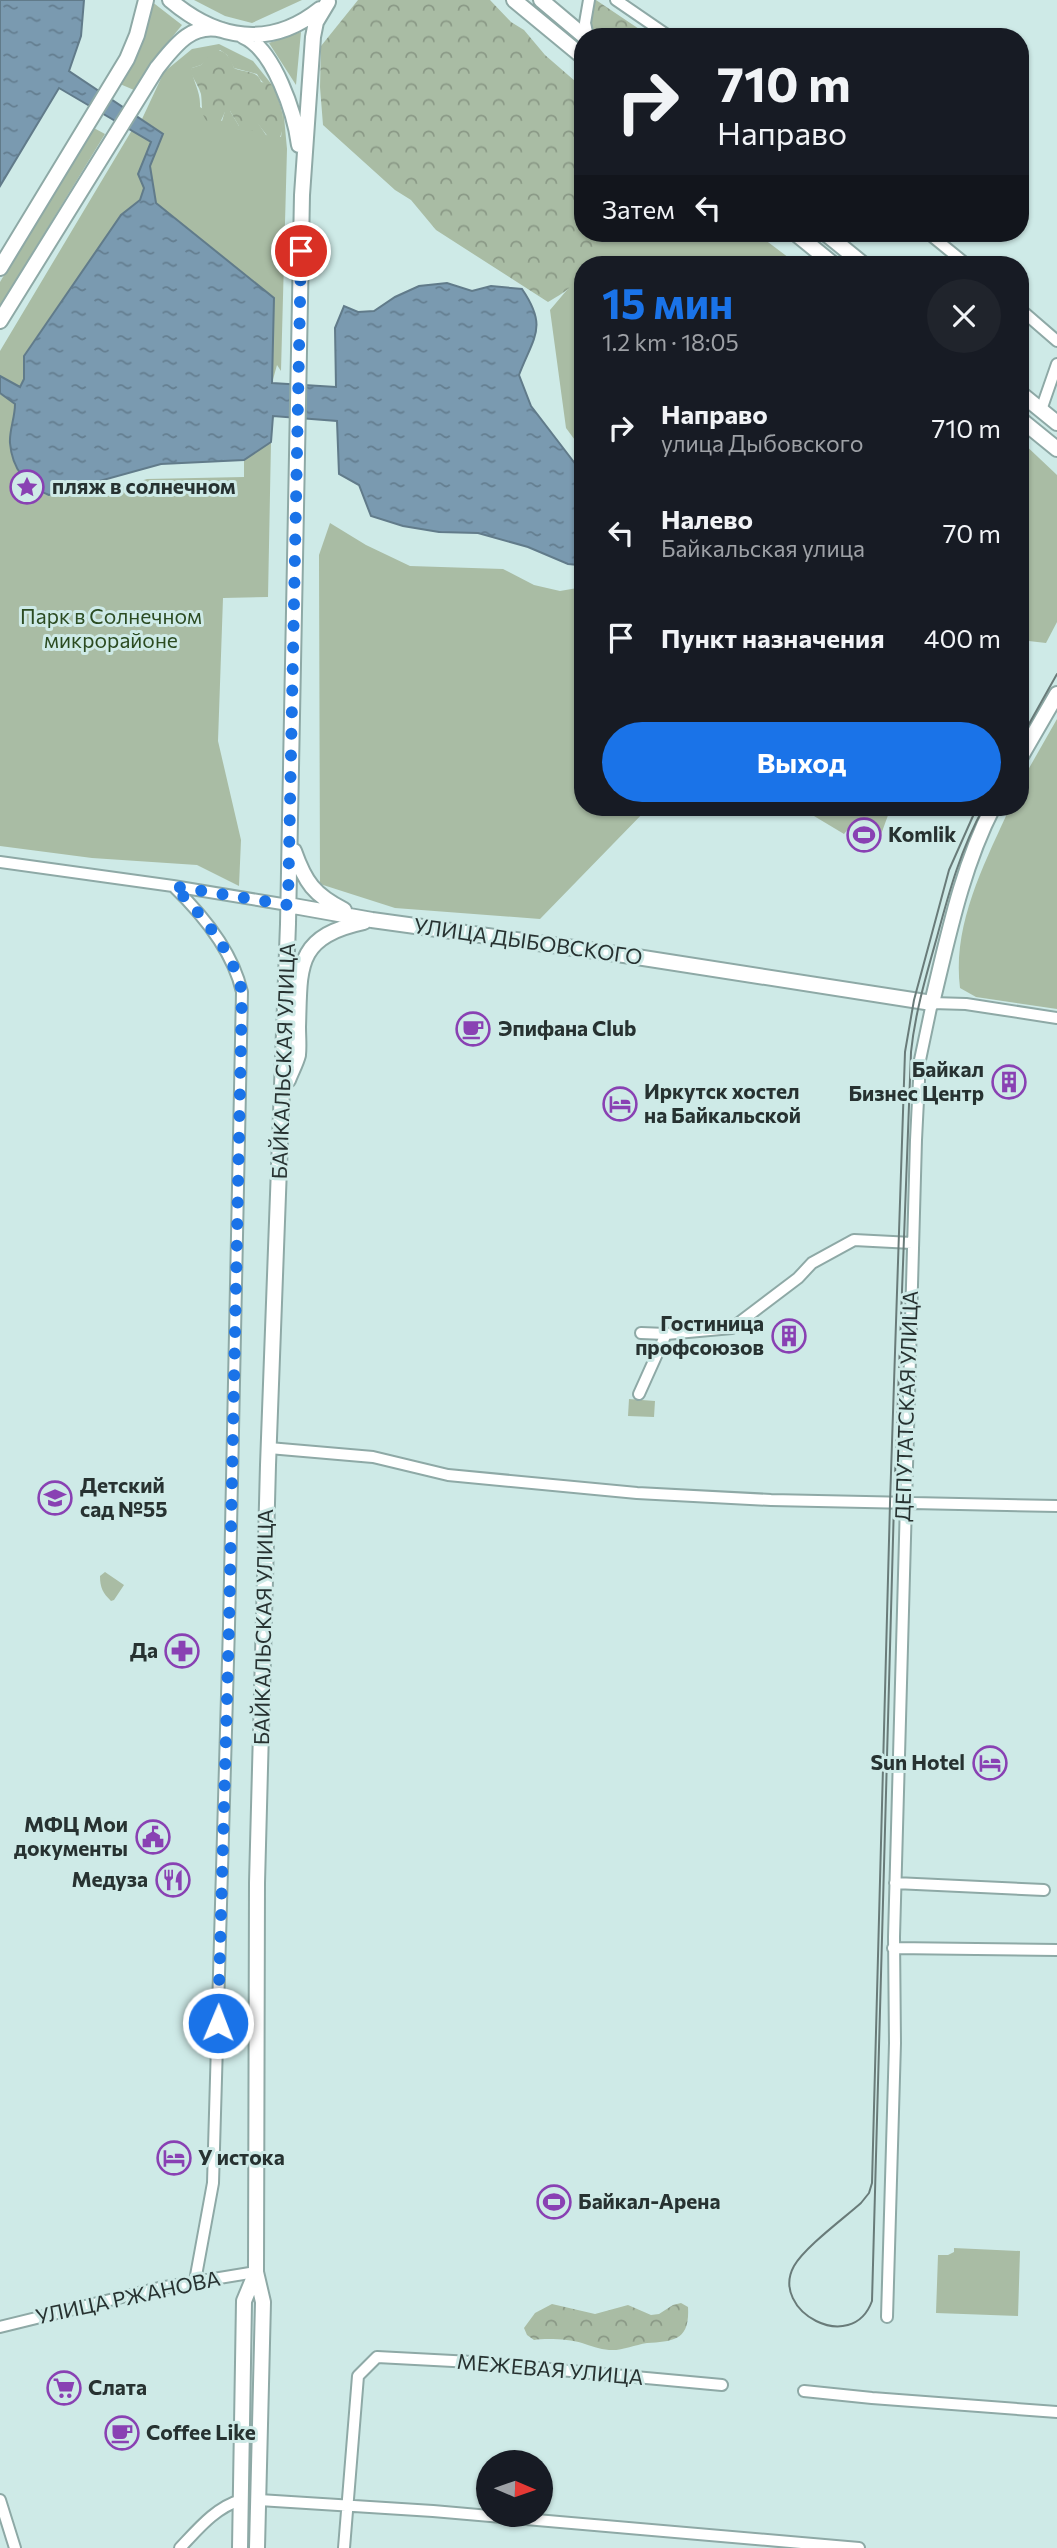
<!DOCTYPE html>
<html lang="ru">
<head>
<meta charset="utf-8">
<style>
	:root { --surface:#171b24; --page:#20242c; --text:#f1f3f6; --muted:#9ea1a6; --accent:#1a73e8 }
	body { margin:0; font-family:Commissioner,sans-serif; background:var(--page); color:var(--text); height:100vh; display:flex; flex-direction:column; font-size:26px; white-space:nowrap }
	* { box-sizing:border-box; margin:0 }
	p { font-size:23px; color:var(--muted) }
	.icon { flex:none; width:38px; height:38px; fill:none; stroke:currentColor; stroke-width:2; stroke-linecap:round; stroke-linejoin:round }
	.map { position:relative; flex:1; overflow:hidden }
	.panel { position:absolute; left:574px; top:256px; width:455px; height:560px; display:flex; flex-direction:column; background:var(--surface); border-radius:28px; box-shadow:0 2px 5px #0004 }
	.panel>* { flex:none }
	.top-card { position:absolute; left:574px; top:28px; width:455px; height:214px; border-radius:28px; box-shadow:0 2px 5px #0004; background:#171b24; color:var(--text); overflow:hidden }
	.needle { width:46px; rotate:92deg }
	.buttons { position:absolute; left:476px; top:2450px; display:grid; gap:14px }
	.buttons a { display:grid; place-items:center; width:77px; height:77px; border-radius:50%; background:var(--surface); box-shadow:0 2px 5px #0004; font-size:35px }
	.pin { position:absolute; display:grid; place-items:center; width:60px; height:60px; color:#fff; margin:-30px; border:4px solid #fff; border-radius:50%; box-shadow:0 2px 7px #0007 }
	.me { position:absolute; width:77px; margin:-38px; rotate:1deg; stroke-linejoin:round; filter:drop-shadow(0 0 5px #0008) }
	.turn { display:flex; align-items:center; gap:24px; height:147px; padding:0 28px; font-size:32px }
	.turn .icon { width:91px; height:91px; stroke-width:2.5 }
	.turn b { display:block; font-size:49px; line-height:60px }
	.then { display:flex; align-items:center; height:66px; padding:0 28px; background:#0003; gap:14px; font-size:26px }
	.round { display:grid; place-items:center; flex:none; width:74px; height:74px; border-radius:37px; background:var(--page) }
	.headline { display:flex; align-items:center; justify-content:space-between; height:119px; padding:0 28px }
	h1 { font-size:42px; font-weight:700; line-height:52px; color:var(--accent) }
	.cta { display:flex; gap:14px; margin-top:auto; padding:14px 28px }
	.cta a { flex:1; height:80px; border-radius:42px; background:var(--accent); color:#fff; font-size:28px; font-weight:700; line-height:80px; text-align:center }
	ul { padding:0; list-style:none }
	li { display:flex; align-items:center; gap:21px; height:105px; padding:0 28px }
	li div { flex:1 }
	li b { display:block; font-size:26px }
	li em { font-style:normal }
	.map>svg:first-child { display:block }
	.green { fill:#a9bca4; fill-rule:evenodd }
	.forest { fill:url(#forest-crowns) }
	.water { fill:url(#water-ripples); stroke:#617b8a; stroke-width:2 }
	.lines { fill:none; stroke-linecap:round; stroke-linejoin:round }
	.minor-casing { stroke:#8ea9a6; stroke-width:14 }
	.major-casing { stroke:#8ea9a6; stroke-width:18 }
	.minor { stroke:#fff; stroke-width:10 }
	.major { stroke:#fff; stroke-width:14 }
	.tram { stroke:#697b79; stroke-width:2 }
	.route { stroke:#1a73e8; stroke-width:12; stroke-dasharray:0 21.6 }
	.labels { text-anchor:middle; stroke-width:6; stroke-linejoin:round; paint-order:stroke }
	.poi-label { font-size:21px; font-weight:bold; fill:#273231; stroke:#ceeae7; text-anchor:start }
	.park-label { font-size:21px; fill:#2b4b21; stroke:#ceeae7 }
	.street-label { font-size:21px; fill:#273231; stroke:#ceeae7 }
</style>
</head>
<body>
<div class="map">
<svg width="1057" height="2548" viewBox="0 0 1057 2548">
	<defs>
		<pattern id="forest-crowns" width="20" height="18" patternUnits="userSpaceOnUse" patternTransform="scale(1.75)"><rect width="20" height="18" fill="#a9bca4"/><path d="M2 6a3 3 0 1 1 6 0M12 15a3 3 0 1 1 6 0" fill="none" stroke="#8a9986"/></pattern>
		<pattern id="water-ripples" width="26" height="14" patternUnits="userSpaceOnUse" patternTransform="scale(1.75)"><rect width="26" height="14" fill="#7a9ab0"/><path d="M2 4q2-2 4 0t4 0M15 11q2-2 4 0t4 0" fill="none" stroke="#647e90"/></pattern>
	</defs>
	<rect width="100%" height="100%" fill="#ceeae7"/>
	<path class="green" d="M194,0H302L252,23L225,16Z
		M151,1L182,25L156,57L134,90L120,84Z
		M301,32L296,85L269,43Z
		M219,44L253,61L277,91L283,106L287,149L281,371L277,365L272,383L274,298L156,203L150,166L163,134L142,119L164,72L192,49ZM220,50L227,55L234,68L257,74C261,82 266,85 273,91C285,101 283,123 281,137L266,135L258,123L239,126L230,111H225L222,121L200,107C201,90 191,79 192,68L201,65Z
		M92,127L105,134L0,306V282Z
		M132,130L151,142L138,174L144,188L140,200L121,215L24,355V379L19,387L0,376V351Z
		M601,233H756L797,264H587Z
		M583,271V451L566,428L550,310Z
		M0,393L15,403C15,417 10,428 10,441C9,461 26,493 49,495C60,495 90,484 102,481L106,492L147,479L244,477V460L271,442L268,597L223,598L218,741L241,840L239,886L197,865L92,858L0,846Z
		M1020,440L1057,475V622L1046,643L1020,640Z
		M330,523L366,545L410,566L503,569L534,585L560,591L583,587V807H649L540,919L395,908L320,884L319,555Z
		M1057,719V1009L976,997L960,988C952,924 985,863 1010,807H1020V784Z
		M799,807H907L906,812L891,807L879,840L853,831L855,826L852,824L844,834Z
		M629,1399L655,1401L654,1417L628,1416Z
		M105,1572L124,1585L114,1600L111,1601C103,1593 100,1588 100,1576Z
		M954,2248L1020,2251L1018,2316L936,2313L938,2255H948L954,2252Z"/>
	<path class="forest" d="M358,0H490L511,22L524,30L545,55L583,88V233H621L589,264H583C583,282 562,294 548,302L436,230L411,200L395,190L323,125L320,87L321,46Z
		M592,0H596L651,37H604L587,25Z
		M215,50C226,50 231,59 234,68C244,73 258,70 261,82L271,84C280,100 289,123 278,141L269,138L258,124L252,131H242L230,111L225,112L219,125C199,124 203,109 201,94C199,87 194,80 191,73L192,68L201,65Z
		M681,2303L688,2307C690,2341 673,2341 647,2343C634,2345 622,2351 609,2350C599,2349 591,2346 582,2343C569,2339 546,2338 534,2340L527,2335L524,2328L535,2313L552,2304L595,2314L628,2305L651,2315L659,2314L673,2305Z"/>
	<path class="water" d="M0,0H84L81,36L69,71L163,134L150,166L156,203L274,298L272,383L336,387L335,328L344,306L358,312L374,311L395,297L419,286L447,283L472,291L491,286L522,289C548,327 534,336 519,375L531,406L583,474V562L578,565L568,564L528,547L478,533L439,532L403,526L371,516L359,485L339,474L337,421L273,416L271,442L244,460L161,464L49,495C26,487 12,468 10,443C9,431 15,418 15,404L0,393V376L20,387L24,379V356L121,215L140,200L144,188L138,174L151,142L59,88L0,186Z"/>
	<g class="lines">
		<defs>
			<path id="minor" d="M616,0L670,37
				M588,37L585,23L589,0
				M928,233L966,264
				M1020,309L1057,341
				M1041,410L1057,364
				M0,862L173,886L288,905
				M173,886C202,914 233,952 242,992L229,1626L213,2183L195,2281
				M641,1333L666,1334
				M639,1394L666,1334L732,1328L798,1278L812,1263L854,1240L912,1243
				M269,1448L373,1457L448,1475L637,1493L771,1500L1057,1506
				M895,1883L1044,1890
				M893,1948L1057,1950
				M887,2317L895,2043L894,1937L916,1140L920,1060L932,1003L966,1004L1057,1018
				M0,2327L159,2288L256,2272
				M804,2391L872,2398L1057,2412
				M0,2500L15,2548
				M259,2500L433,2511L859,2548
				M180,2548C198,2529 216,2507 241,2500
				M344,2548L358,2376L377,2357L472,2362L722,2385"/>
			<path id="major" d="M170,0C217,40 270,49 320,9
				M514,0L583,57
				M541,0L585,37
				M243,36C274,49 295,114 299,145
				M795,233L833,264
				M825,233L863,264
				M0,268L127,59L137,35L146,0
				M0,321L157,68C174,47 191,22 222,30
				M1020,393L1057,423
				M1020,419L1057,449
				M1020,758L1057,694
				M294,851C305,882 314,895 344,910
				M288,905L372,920L624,955L932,1003C948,937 962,867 993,807
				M288,1080C291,1072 296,1063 298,1055C299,1046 298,1036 298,1027C300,966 295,937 364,922
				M240,2548L244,2301L256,2272
				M257,2548L263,2302L256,2272L257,1883L268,1465L288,924L302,195L313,37L316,22L328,2"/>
		</defs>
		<use href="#minor" class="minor-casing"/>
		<use href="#major" class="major-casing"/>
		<use href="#minor" class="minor"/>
		<use href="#major" class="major"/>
		<path class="tram" d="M1020,740L1057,674
			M977,807L949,870L914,1000L905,1052L890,1503L872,2183L869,2193L861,2203C843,2219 805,2247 794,2266C769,2311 852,2356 872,2301L894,1503L911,1052C915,1013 926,976 937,937C949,892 961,848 984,807"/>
	</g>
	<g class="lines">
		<path class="route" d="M218,2023L229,1626L242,992C233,952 202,914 173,886L288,905L301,251"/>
	</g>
	<defs>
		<symbol id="sight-ring" viewBox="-11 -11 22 22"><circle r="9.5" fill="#ceeae7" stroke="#8941b3" stroke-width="1.5"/><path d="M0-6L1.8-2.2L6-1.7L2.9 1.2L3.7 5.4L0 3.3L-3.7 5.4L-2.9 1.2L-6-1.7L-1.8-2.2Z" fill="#8941b3"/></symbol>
		<symbol id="stadium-ring" viewBox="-11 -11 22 22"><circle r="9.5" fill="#ceeae7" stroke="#8941b3" stroke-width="1.5"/><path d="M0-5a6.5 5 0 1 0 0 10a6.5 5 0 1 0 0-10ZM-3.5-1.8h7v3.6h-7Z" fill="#8941b3"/></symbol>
		<symbol id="cafe-ring" viewBox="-11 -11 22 22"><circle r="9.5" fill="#ceeae7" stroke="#8941b3" stroke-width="1.5"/><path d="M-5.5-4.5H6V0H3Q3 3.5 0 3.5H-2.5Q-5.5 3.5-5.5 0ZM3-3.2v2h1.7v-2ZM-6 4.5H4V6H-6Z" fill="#8941b3"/></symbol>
		<symbol id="building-ring" viewBox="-11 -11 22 22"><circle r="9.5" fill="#ceeae7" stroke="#8941b3" stroke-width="1.5"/><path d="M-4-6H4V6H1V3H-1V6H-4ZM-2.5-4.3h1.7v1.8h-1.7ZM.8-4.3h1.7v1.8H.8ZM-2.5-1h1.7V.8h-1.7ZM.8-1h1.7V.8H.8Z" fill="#8941b3"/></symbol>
		<symbol id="hotel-ring" viewBox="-11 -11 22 22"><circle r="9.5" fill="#ceeae7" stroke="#8941b3" stroke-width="1.5"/><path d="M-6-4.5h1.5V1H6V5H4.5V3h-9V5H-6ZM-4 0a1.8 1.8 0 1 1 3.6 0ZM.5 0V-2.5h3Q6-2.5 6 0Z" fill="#8941b3"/></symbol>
		<symbol id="school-ring" viewBox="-11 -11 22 22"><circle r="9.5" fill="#ceeae7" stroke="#8941b3" stroke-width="1.5"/><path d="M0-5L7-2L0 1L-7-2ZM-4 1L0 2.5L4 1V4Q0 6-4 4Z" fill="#8941b3"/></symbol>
		<symbol id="pharmacy-ring" viewBox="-11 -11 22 22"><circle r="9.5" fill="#ceeae7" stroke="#8941b3" stroke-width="1.5"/><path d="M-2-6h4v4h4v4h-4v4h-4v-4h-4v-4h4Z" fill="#8941b3"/></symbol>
		<symbol id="civic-ring" viewBox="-11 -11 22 22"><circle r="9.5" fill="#ceeae7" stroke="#8941b3" stroke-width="1.5"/><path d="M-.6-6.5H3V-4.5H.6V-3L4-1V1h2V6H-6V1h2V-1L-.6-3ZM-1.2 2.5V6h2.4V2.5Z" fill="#8941b3"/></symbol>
		<symbol id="restaurant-ring" viewBox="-11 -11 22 22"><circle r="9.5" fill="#ceeae7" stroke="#8941b3" stroke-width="1.5"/><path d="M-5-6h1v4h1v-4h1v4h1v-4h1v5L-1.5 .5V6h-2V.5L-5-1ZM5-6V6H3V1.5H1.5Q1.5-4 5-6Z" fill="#8941b3"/></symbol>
		<symbol id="supermarket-ring" viewBox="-11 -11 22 22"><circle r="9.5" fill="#ceeae7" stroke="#8941b3" stroke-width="1.5"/><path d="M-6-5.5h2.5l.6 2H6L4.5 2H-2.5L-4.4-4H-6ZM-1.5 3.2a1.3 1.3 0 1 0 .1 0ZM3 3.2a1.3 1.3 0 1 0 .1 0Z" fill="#8941b3"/></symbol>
	</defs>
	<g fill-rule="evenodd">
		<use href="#sight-ring" x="8" y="468" width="38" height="38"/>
		<use href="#stadium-ring" x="845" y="816" width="38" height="38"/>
		<use href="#cafe-ring" x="454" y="1010" width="38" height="38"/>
		<use href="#building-ring" x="990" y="1063" width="38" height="38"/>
		<use href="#hotel-ring" x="601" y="1085" width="38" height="38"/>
		<use href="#building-ring" x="770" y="1317" width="38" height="38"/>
		<use href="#school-ring" x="36" y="1479" width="38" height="38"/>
		<use href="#pharmacy-ring" x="163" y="1632" width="38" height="38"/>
		<use href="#hotel-ring" x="971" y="1744" width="38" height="38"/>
		<use href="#civic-ring" x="134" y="1818" width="38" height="38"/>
		<use href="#restaurant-ring" x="154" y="1861" width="38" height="38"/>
		<use href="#hotel-ring" x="155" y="2139" width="38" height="38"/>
		<use href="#stadium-ring" x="535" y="2183" width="38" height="38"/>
		<use href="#supermarket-ring" x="45" y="2369" width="38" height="38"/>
		<use href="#cafe-ring" x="103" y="2414" width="38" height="38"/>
	</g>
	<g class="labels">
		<g class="poi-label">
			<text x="52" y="494">пляж в солнечном</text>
			<text x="888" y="842">Komlik</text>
			<text x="498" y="1036">Эпифана Club</text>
			<text x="984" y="1077" text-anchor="end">Байкал<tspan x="984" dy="24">Бизнес Центр</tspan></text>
			<text x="644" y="1099">Иркутск хостел<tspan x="644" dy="24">на Байкальской</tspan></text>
			<text x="764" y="1331" text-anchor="end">Гостиница<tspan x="764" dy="24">профсоюзов</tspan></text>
			<text x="80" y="1493">Детский<tspan x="80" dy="24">сад №55</tspan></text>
			<text x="158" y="1658" text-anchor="end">Да</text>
			<text x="965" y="1770" text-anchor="end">Sun Hotel</text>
			<text x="128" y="1832" text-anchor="end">МФЦ Мои<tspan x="128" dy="24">документы</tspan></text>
			<text x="148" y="1887" text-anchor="end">Медуза</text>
			<text x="198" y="2165">У истока</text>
			<text x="578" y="2209">Байкал-Арена</text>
			<text x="88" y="2395">Слата</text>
			<text x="146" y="2440">Coffee Like</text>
		</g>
		<g class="park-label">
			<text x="111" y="624">Парк в Солнечном<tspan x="111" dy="24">микрорайоне</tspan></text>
		</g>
		<g class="street-label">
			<text transform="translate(528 942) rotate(8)" y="7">УЛИЦА ДЫБОВСКОГО</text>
			<text transform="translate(284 1061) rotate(-88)" y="7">БАЙКАЛЬСКАЯ УЛИЦА</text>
			<text transform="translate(907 1406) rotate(-88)" y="7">ДЕПУТАТСКАЯ УЛИЦА</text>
			<text transform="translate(264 1627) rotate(-89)" y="7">БАЙКАЛЬСКАЯ УЛИЦА</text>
			<text transform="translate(128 2298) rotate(-12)" y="7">УЛИЦА РЖАНОВА</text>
			<text transform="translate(550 2370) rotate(5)" y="7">МЕЖЕВАЯ УЛИЦА</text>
		</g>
	</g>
</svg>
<div class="buttons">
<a><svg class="needle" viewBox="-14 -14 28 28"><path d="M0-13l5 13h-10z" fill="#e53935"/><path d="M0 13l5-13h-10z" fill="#9ea1a6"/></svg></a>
</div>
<div class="pin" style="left:301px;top:251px;background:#d93025"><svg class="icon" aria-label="arrive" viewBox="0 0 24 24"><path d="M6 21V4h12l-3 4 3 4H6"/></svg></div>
<svg class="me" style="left:218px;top:2023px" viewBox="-20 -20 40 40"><circle r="17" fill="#1a73e8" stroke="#fff" stroke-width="3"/><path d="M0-11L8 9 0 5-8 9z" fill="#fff"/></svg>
<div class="top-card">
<div class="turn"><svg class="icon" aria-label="right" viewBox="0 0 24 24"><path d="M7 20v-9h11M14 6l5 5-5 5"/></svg><div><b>710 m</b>Направо</div></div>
<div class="then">Затем<svg class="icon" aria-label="left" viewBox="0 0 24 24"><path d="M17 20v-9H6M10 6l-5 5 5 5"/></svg></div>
</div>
<section class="panel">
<div class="headline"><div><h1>15 мин</h1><p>1.2 km · 18:05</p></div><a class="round"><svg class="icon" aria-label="close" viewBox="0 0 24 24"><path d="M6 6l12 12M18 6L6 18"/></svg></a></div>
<ul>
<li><svg class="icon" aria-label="right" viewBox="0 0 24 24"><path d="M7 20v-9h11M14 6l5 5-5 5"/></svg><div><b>Направо</b><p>улица Дыбовского</p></div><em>710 m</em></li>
<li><svg class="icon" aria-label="left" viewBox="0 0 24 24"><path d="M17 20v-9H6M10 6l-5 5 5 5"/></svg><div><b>Налево</b><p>Байкальская улица</p></div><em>70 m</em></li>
<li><svg class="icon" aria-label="arrive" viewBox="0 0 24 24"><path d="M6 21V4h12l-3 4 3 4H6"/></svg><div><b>Пункт назначения</b></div><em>400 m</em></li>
</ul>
<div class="cta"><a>Выход</a></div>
</section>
</div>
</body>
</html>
